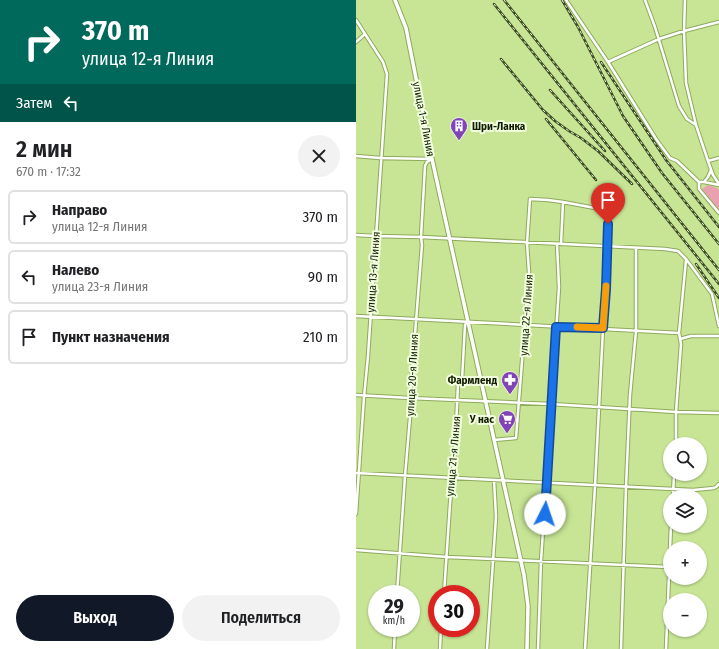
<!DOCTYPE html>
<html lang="ru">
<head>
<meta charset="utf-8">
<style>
	:root { --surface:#fff; --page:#f2f2f2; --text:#202124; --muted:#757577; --line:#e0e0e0; --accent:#111827 }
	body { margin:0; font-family:"Fira Sans Condensed",sans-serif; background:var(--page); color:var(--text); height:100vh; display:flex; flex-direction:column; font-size:15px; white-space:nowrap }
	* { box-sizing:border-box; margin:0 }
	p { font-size:13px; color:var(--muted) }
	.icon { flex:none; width:22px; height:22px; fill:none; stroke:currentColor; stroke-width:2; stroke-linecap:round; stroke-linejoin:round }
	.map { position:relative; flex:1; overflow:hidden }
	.sheet { display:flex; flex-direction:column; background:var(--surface); width:356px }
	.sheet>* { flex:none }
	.top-card { background:#00695c; color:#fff; overflow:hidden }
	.controls { position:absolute; left:307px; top:437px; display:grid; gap:8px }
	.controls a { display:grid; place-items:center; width:44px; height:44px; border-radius:50%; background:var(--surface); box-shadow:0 1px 3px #0004; font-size:20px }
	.speed { position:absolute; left:12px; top:585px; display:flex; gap:8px; font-size:20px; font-weight:700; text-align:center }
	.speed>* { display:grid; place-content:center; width:52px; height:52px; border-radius:50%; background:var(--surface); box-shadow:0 1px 3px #0004; line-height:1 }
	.speed small { font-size:10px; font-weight:400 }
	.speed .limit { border:6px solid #d22; background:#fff; color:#111 }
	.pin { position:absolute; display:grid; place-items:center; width:34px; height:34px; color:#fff; margin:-41px -17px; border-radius:50% 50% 50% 0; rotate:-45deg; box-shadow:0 0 4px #0007 }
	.pin .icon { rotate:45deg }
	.me { position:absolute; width:44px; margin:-22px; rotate:4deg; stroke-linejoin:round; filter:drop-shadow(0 0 3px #0008) }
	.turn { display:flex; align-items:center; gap:14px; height:84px; padding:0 16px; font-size:18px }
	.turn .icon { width:52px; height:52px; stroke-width:2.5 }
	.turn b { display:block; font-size:28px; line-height:34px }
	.then { display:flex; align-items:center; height:38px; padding:0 16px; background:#0003; gap:8px; font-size:15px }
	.round { display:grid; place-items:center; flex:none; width:42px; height:42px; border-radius:21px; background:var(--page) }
	.head { display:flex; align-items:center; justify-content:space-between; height:68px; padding:0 16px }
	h1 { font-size:24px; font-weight:600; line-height:30px }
	.action { display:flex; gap:8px; margin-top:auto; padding:8px 16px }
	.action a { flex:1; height:46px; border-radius:24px; background:var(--accent); color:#fff; font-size:16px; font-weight:600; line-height:46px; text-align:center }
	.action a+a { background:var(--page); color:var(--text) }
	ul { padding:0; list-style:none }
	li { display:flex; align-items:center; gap:12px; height:54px; margin:0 8px 6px; padding:0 8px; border:2px solid var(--line); border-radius:6px }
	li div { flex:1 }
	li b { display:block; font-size:15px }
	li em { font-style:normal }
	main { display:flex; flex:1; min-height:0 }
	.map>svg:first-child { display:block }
	.green { fill:#e9a1b0 }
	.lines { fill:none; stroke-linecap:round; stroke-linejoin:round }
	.minor-casing { stroke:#8eaa5c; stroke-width:4.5 }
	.secondary-casing { stroke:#8eaa5c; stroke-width:5.5 }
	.minor { stroke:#fff; stroke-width:2.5 }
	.secondary { stroke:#fff; stroke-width:3.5 }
	.rail-casing { stroke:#3a4921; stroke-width:2.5 }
	.rail { stroke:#f2ffdf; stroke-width:1; stroke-dasharray:3; stroke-linecap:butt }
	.route-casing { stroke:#114b97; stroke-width:10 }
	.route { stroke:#1a73e8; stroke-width:7 }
	.slow { stroke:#f59e0b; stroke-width:7 }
	.labels { text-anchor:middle; stroke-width:4; stroke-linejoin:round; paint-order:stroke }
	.street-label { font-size:11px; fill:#121c00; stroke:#f2ffdf }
	.poi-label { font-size:11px; font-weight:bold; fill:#121c00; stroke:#f2ffdf; text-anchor:end }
</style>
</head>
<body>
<main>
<section class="sheet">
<div class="top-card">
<div class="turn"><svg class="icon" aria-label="right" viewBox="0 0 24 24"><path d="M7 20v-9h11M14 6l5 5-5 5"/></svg><div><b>370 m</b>улица 12-я Линия</div></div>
<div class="then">Затем<svg class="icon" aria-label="left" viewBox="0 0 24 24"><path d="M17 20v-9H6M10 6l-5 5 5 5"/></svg></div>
</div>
<div class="head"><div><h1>2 мин</h1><p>670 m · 17:32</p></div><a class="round"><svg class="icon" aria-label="close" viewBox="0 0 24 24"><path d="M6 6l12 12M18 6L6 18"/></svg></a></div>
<ul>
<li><svg class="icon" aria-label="right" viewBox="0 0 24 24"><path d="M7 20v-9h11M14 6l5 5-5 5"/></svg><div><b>Направо</b><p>улица 12-я Линия</p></div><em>370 m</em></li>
<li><svg class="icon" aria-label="left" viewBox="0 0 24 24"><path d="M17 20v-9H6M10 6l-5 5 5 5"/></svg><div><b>Налево</b><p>улица 23-я Линия</p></div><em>90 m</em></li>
<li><svg class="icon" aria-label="arrive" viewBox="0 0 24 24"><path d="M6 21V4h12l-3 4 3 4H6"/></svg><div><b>Пункт назначения</b></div><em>210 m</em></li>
</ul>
<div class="action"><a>Выход</a><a>Поделиться</a></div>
</section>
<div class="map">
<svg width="363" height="649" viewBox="0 0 363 649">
	<rect width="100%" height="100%" fill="#c7e595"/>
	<path class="green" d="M352,185L361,188L363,190V210L346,189Z"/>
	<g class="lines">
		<defs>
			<path id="minor" d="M210,0L252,62L300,139L314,158L321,161L343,182H348L352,177L355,170
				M289,0L299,27L323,106L331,119L340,125
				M329,0L328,31L330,83L340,125L352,161L357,175L363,184
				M0,20L27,62L31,74L12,356L8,397L0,514
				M0,42L9,34
				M252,62L303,39L328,31L363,22
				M0,156L24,158L76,159
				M352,161L363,158
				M343,182V189L363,213
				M348,182L363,185
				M0,235L20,236L65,237L309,249L322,251L330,259L356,294L363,326
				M205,244L207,202L239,208L252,213L250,289L247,329L239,486L229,649
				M0,316L323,333
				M324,339L335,336H363
				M0,395L54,398L195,404L320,412L363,413
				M138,440L160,438L173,272L171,243L174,199L192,200L207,202
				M320,444V412L325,344L323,333L330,260
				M0,473L337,490L358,488L360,487L363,484
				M317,496L318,474
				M314,548L315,526
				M0,550L91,557L313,567
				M41,594L49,476L55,406L54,398L66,245L65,237L69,166L71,162L76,159
				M88,594L94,504L99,448L102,384L106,380L109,325L111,322
				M38,649L39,628
				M84,649L85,628
				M131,649L140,517L138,480
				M182,649L185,561L203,287L201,244
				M265,649L270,487L274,395L280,331V248
				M310,649L314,551"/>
			<path id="secondary" d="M39,0L50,28L76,159L168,575L172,606L171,649"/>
		</defs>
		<use href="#minor" class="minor-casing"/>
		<use href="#secondary" class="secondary-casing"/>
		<use href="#minor" class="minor"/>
		<use href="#secondary" class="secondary"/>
		<defs>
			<path id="rail" d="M148,0L363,270
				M206,0L222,27L267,116L306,173L363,244
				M138,4L363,284
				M145,59L187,110L199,121L213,131L225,138L242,151L276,184
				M245,62L310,160L363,227
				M194,90L249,151
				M190,119L240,180
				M340,264L363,298"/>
		</defs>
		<use href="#rail" class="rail-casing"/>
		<use href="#rail" class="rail"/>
	</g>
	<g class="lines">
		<defs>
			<path id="route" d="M189,514L200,327L247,328L250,289L252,224"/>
		</defs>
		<use href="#route" class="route-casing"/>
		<use href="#route" class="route"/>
		<path class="slow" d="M221,327L247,328L250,286"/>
	</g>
	<defs>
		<symbol id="building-pin" viewBox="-11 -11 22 30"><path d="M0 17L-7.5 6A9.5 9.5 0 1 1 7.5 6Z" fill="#8143b8" stroke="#f2ffdf"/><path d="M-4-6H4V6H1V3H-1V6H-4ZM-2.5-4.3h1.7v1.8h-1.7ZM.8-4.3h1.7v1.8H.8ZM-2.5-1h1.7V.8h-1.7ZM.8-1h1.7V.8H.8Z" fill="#fff"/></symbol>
		<symbol id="pharmacy-pin" viewBox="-11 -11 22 30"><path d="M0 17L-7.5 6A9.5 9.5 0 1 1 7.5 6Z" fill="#8143b8" stroke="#f2ffdf"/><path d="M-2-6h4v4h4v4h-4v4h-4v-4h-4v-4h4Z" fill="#fff"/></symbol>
		<symbol id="supermarket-pin" viewBox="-11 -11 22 30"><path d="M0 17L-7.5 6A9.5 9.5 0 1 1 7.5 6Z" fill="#8143b8" stroke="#f2ffdf"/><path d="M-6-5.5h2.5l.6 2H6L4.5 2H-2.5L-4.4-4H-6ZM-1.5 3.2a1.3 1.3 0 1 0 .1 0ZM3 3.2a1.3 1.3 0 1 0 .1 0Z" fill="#fff"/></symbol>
	</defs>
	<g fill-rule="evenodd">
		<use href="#building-pin" x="93" y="116" width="20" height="27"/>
		<use href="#pharmacy-pin" x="144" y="370" width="20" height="27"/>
		<use href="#supermarket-pin" x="141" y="409" width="20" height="27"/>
	</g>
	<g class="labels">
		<g class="street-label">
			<text transform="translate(68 119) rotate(79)" y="4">улица 1-я Линия</text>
			<text transform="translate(17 272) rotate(-86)" y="4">улица 13-я Линия</text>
			<text transform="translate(170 315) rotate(-86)" y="4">улица 22-я Линия</text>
			<text transform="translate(56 375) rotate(-87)" y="4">улица 20-я Линия</text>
			<text transform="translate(97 456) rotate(-85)" y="4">улица 21-я Линия</text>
		</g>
		<g class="poi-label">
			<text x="116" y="130" text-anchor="start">Шри-Ланка</text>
			<text x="141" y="384">Фармленд</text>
			<text x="138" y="423">У нас</text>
		</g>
	</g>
</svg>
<div class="controls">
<a><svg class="icon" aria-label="search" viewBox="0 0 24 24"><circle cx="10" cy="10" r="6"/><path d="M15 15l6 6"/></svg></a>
<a><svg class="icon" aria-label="layers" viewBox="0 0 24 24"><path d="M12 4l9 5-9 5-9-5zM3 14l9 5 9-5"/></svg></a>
<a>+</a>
<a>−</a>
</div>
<div class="speed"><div>29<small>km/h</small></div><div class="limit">30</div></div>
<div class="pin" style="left:252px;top:224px;background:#d93025"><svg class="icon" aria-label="arrive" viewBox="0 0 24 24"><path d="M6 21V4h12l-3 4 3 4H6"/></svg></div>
<svg class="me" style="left:189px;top:514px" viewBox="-20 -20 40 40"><circle r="19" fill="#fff"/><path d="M0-13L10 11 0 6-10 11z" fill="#1a73e8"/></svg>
</div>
</main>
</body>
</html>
